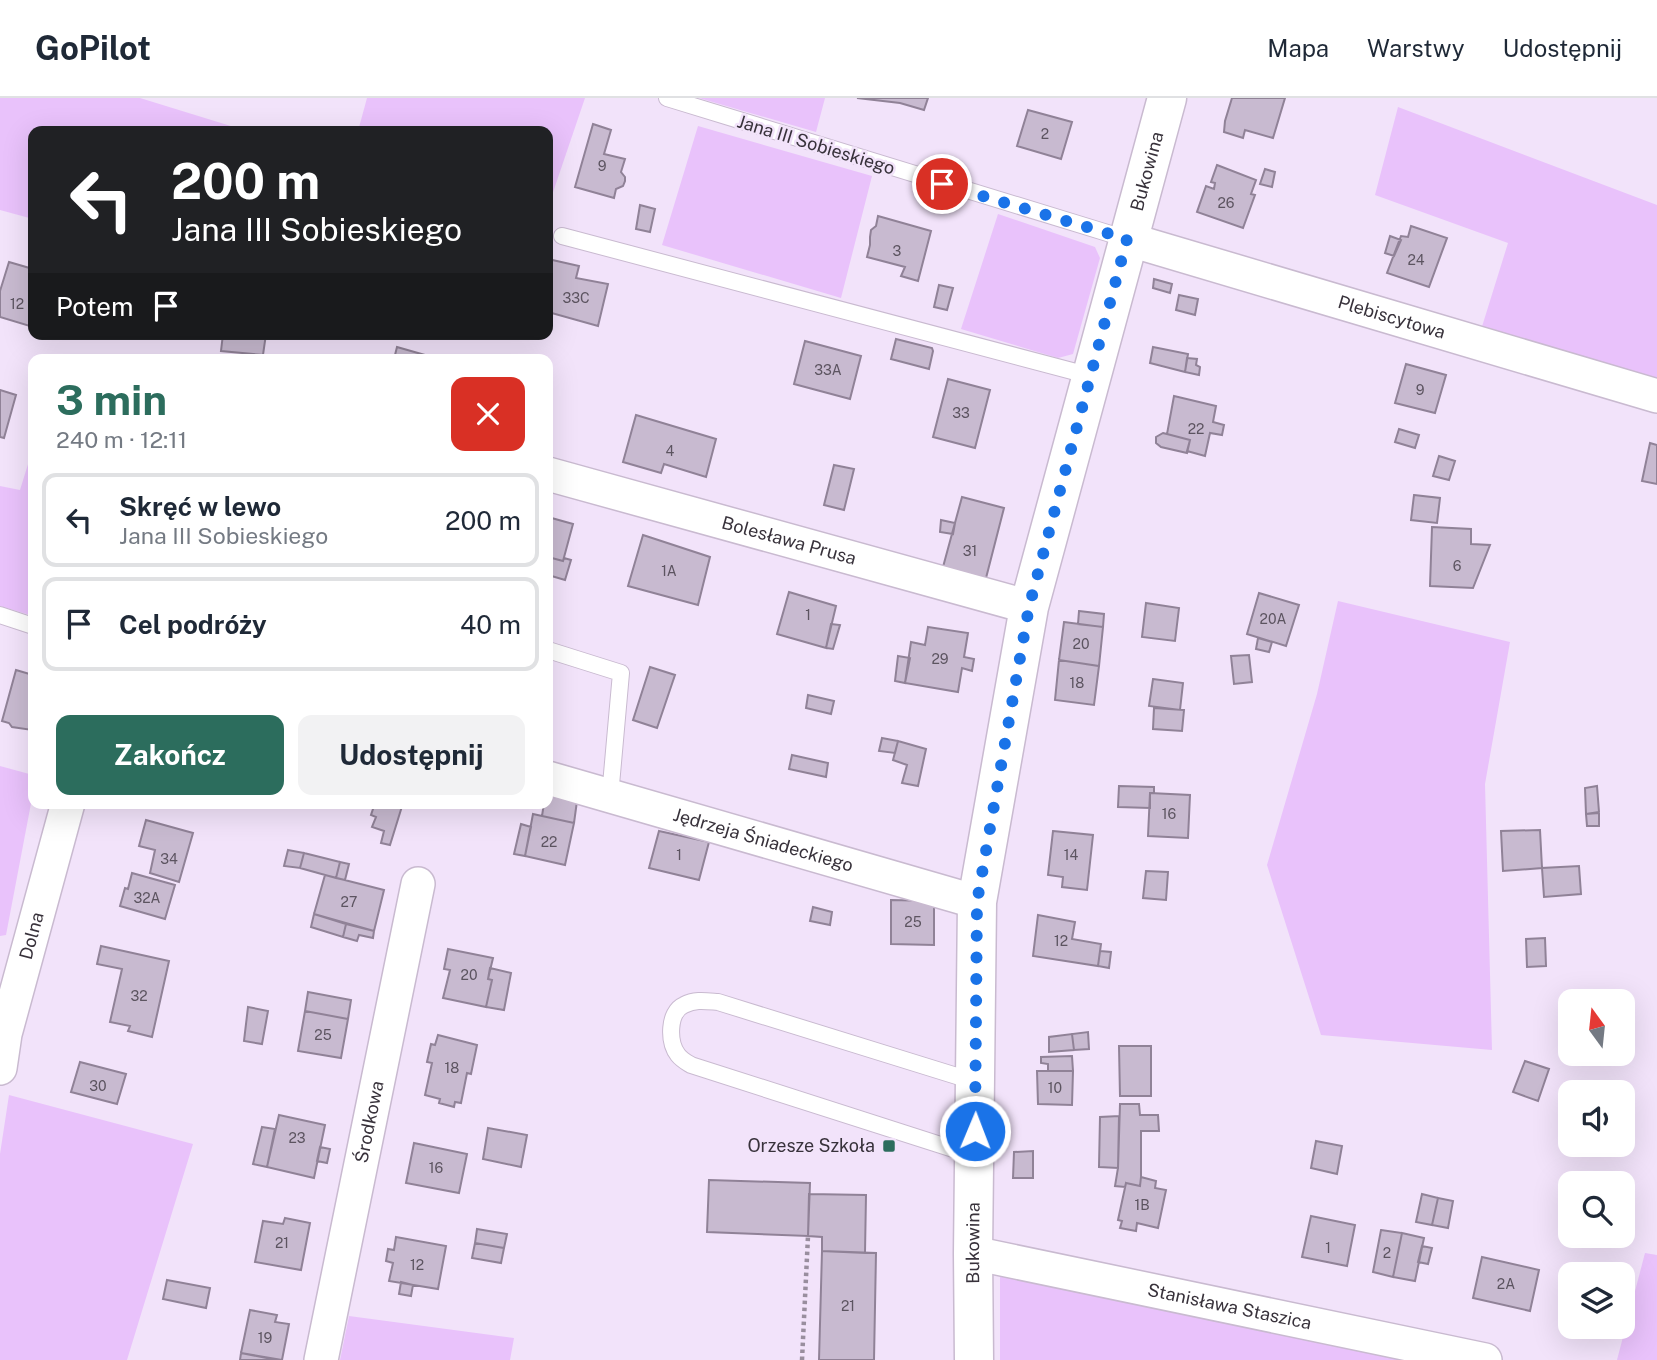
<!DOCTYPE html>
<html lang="pl">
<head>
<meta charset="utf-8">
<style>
	:root { --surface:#fff; --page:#f2f2f3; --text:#1f2937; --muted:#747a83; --line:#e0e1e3; --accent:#2c6d5d }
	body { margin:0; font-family:"Public Sans",sans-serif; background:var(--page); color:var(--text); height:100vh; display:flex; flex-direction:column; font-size:26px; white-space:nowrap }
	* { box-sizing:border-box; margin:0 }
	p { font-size:23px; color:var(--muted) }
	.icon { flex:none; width:38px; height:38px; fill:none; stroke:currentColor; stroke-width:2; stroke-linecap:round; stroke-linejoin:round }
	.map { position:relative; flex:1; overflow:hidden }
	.details { position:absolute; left:28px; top:256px; width:525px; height:455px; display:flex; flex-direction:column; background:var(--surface); border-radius:14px; box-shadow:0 7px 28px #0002 }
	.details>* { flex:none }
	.hud { position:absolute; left:28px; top:28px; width:525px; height:214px; border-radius:14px; box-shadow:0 7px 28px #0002; background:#202124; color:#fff; overflow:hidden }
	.needle { width:46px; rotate:345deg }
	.tools { position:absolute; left:1558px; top:891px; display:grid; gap:14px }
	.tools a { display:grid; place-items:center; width:77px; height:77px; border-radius:14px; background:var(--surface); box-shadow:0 7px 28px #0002; font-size:35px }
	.pin { position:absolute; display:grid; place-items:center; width:60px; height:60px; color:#fff; margin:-30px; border:4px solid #fff; border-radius:50%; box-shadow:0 2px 7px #0007 }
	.me { position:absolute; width:77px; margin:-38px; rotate:1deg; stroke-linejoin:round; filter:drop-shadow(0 0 5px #0008) }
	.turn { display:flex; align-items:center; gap:24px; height:147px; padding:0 28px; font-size:32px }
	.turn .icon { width:91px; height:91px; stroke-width:2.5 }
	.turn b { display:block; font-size:49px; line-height:60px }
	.then { display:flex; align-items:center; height:66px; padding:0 28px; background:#0003; gap:14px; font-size:26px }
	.round { display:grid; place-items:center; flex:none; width:74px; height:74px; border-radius:14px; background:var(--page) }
	.summary { display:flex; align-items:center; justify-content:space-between; height:119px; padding:0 28px }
	h1 { font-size:42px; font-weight:700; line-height:52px; color:var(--accent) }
	.cta { display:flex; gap:14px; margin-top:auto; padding:14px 28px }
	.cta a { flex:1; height:80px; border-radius:14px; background:var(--accent); color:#fff; font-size:28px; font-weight:700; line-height:80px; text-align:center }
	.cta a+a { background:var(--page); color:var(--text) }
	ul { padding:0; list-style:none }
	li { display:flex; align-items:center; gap:21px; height:94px; margin:0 14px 10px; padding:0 14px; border:4px solid var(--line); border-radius:14px }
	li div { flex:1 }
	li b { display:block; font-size:26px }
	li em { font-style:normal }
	header { display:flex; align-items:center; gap:42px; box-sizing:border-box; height:98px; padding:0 35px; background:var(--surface); border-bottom:2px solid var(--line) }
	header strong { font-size:33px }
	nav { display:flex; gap:38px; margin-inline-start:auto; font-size:24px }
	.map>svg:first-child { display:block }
	.green { fill:#e9c2fb }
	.building { fill:#c8bad0; stroke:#908297; stroke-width:2 }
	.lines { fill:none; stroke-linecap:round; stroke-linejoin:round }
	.lane-casing { stroke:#c9bad0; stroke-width:18 }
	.street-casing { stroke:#c9bad0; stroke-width:36 }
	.secondary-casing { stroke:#c9bad0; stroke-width:41 }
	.path { stroke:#998e9e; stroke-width:4.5; stroke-dasharray:3.5 3.5; stroke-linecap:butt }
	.lane { stroke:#fff; stroke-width:16 }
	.street { stroke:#fff; stroke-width:33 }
	.secondary { stroke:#fff; stroke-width:38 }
	.route { stroke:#1a73e8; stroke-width:12; stroke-dasharray:0 21.6 }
	.poi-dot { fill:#2c6d5d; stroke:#f2e3fa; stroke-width:2.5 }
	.labels { text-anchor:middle; stroke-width:5; stroke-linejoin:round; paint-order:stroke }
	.number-label { font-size:14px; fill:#5c5460 }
	.street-label { font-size:18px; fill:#38323b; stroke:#f2e3fa }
	.poi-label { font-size:18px; fill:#38323b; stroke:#f2e3fa; text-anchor:end }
</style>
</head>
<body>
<header>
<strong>GoPilot</strong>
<nav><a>Mapa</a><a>Warstwy</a><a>Udostępnij</a></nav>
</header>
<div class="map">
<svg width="1657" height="1262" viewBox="0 0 1657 1262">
	<rect width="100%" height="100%" fill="#f2e3fa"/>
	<path class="green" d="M0,0H140L247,33H33V121L0,112Z
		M367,0H585L548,109V33H358Z
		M699,0H825L816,34Z
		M1398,9L1657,107V288L1480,235L1508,145L1375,97Z
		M698,28L872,78L841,200L662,147Z
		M998,116L1095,149L1100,160L1073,256L1058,260L961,231Z
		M33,350V518L0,508V388L20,392Z
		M1338,503L1510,544L1485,686L1492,952L1321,937L1267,767L1317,596Z
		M0,668L33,677V695L6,837L0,838Z
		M9,997L193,1046L127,1262H0V1056Z
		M1645,1155L1657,1157V1262H1617Z
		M1000,1161L1485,1262H1000Z
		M349,1218L514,1240L510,1262H340Z"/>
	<path class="building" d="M857,0H928L924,12L900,5Z
		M1232,0H1285L1273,40L1245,32L1243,40L1224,34L1225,23Z
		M1028,12L1072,24L1061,61L1017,48Z
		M593,26L611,32L604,56L625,61L621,74L625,79V83L623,88L616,91L614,100L575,89Z
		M1217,67L1256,82L1251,96L1255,97L1243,130L1197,114L1206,88L1214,91L1215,85L1211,84Z
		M1265,71L1275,74L1272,89L1260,86Z
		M640,107L655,111L650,134L636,131Z
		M878,118L931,133L918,183L901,178L905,169L867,159L870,147V139L871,132L876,128Z
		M1411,128L1447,140L1429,189L1387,175L1401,138L1408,139Z
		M1390,138L1401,142L1394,158L1385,155Z
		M548,161L579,168L576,180L608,186L598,228L548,214Z
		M9,164L33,171L30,182L33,183V229L0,219V193Z
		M1154,181L1172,186L1170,195L1153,190Z
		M939,187L953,190L947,212L934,209Z
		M1179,197L1198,201L1195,217L1176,212Z
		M223,236H266L263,257L221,253Z
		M896,241L932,250L933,253L929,271L891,261Z
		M805,243L861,258L850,301L794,286Z
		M397,249L439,261H394Z
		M1153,249L1188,256L1185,274L1150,265Z
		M1187,260L1197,261L1196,267L1200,269L1199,277L1185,274Z
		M1406,266L1446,277L1435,315L1395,305Z
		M948,281L990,292L975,350L933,339Z
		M0,292L16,297L4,340L0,339Z
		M1174,298L1216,308L1213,324L1224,327L1222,337L1210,335L1205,358L1187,353L1190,342L1167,336Z
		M636,317L716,341L706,379L664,366L661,375L623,364Z
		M1399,331L1419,337L1415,350L1395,344Z
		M1163,335L1190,342L1187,355L1161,349L1156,345V339Z
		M1650,345L1657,347V386L1642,383Z
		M1439,358L1455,363L1449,382L1433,378Z
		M834,367L854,371L844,412L824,407Z
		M1414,397L1440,400L1437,425L1411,422Z
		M962,399L1004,410L986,480L943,469Z
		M548,419L573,426L563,463L548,459Z
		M941,422L955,425L953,436L940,434Z
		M1432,429L1471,431V446L1490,447L1473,490L1430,488Z
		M643,437L710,459L698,507L628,488Z
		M548,459L563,463L564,460L571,462L565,482L548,477Z
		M789,494L836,508L826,550L777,536Z
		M1259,495L1299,507L1286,548L1247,536Z
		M1146,505L1179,510L1175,543L1142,539Z
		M1079,513L1104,516L1103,529L1078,526Z
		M1064,524L1103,529L1099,568L1059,562Z
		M831,526L840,527L833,551L826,550Z
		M928,529L968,535L964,559L974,561L972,573L962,570L958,594L905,585L911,544L925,547Z
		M1258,540L1272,544L1269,554L1256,551Z
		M1249,557L1252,584L1234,586L1231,558Z
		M898,558L910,560L905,585L895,583Z
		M1059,562L1099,568L1094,607L1055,602Z
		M650,569L675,577L657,630L633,622Z
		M16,572L33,577V628L32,632L12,629L9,625L2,623Z
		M1153,581L1183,585L1180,612L1149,608Z
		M808,597L834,603L831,616L806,610Z
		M1154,610L1184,612L1182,633L1153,631Z
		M882,640L898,643L895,655L879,653Z
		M898,643L926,651L918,688L902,685L907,667L893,662Z
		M792,657L828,665L826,679L789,671Z
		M1119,688L1154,689V695H1150V710L1118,709Z
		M1597,688L1599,714L1586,716L1585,690Z
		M1150,695L1190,697L1188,740L1148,738Z
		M548,698L577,703L574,725L542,718L544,705H548Z
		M375,705H403L390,747L381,745L384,733L372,729L376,719L371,717Z
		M1599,715V728H1587L1586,716Z
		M533,716L574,725L565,767L525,758Z
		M146,722L193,735L179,784L150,775L155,752L139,748Z
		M521,726L531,729L525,758L514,756Z
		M1540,732L1542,770L1503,773L1501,733Z
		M659,733L709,744L699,782L649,770Z
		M1053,733L1093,737L1087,792L1062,789L1063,779L1048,777Z
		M288,752L304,755L300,770L284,768Z
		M304,755L340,764L336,780L300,770Z
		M340,764L349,766L345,782L336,780Z
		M1579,768L1581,796L1544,799L1542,770Z
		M1146,773L1168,774L1166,802L1143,800Z
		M132,775L175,787L165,821L120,808L125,790L128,791Z
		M325,777L384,792L374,833L314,816Z
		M891,802L934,803V847L891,846Z
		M813,809L832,814L830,827L810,823Z
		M314,816L346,826L343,839L311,829Z
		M1038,817L1075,824L1072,841L1101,846L1098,868L1033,858Z
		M346,826L374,833L373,840L359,837L357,843L343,839Z
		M1545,840L1546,868L1527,869L1526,841Z
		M101,848L169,863L152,939L128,933L130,928L110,924L122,871L97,866Z
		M448,851L493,860L488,881L492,882L486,909L443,900L450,872L444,871Z
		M1100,853L1111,854L1109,870L1098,868Z
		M490,870L511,875L504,912L486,909L492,882L488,881Z
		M308,894L351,902L348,921L305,913Z
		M248,909L268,913L262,946L244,943Z
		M305,913L348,921L341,960L298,953Z
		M1088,934L1089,951L1074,952L1072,936Z
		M1072,936L1074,952L1049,954V939Z
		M438,937L477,947L471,976L467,975L461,1005L455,1004L454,1009L439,1005L440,1001L425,997L432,965L427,964L431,946L435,947Z
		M1119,948H1151V998H1120Z
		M1072,958L1073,973H1048V966L1041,965V959Z
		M1525,963L1549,971L1538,1003L1513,994Z
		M80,964L126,976L117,1006L71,994Z
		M1037,973H1073L1072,1007L1038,1006Z
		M1120,1006H1139L1140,1017H1158L1159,1033H1141V1079L1140,1088L1126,1085L1125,1089L1115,1088L1118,1070Z
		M279,1017L325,1027L314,1080L267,1069Z
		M1119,1018L1118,1070L1099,1069L1100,1019Z
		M262,1029L275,1031L267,1069L253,1066Z
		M488,1030L527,1037L521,1069L483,1061Z
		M1316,1043L1342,1048L1337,1076L1311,1070Z
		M414,1045L467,1056L459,1095L406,1085Z
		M320,1049L330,1051L327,1065L317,1063Z
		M1033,1053V1080H1013L1014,1054Z
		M1141,1079L1156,1083L1155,1090L1166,1092L1158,1130L1137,1125L1136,1133L1120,1130L1122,1123L1118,1122L1126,1085L1140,1088Z
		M709,1082L810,1085L808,1138L707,1134Z
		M809,1096L866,1097L865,1155L822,1153V1139L808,1138Z
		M1422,1096L1438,1100L1432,1127L1416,1124Z
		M1438,1100L1453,1103L1448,1130L1432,1127Z
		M1311,1118L1355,1127L1347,1168L1302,1159Z
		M285,1120L310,1125L301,1172L255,1164L263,1123L283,1126Z
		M477,1131L507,1136L504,1150L475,1145Z
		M1381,1132L1402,1135L1393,1179L1373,1174Z
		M1402,1135L1424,1140L1415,1183L1393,1179Z
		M396,1139L446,1148L438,1191L389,1183L393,1165L386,1163L388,1151L394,1152Z
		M475,1145L504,1150L501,1165L472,1160Z
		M1422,1148L1432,1150L1428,1166L1418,1164Z
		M822,1153L876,1155L874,1262H819Z
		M1482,1159L1539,1172L1530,1213L1473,1200Z
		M167,1182L210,1190L206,1210L163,1201Z
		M401,1184L413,1187L411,1198L399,1196Z
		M1570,1185V1222L1562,1220Z
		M250,1212L277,1217L275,1224L289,1226L282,1262L241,1255Z
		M241,1255L277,1262H240Z"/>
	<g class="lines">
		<defs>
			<path id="lane" d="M667,0L1127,141
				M562,138L1091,278
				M0,517L33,528
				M548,552L621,575L610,698
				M975,1058L691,967C686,964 682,962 678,957C668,944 668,914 684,907C695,901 706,903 718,904L976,984"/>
			<g id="street">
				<path id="s1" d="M1127,141L1657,298"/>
				<path id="s2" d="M548,376L1029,509"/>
				<path id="s3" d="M548,680L977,804"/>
				<path id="s4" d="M0,970L5,936L68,705"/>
				<path id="s5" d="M973,1155L1485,1262"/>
				<path id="s6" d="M321,1262L418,786"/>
			</g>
			<g id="secondary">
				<path id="s7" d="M974,1262L973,1155L977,804L1029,509L1167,0"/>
			</g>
		</defs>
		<use href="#lane" class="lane-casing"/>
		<use href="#street" class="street-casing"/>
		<use href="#secondary" class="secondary-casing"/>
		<path class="path" d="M802,1262L808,1138"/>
		<use href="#lane" class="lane"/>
		<use href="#street" class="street"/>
		<use href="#secondary" class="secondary"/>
	</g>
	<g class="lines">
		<path class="route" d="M942,86L1127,141L1029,509L977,804L975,1033"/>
	</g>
	<rect class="poi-dot" x="882" y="1041" width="14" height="14" rx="3.5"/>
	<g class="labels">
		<g class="number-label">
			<text x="1045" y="41">2</text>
			<text x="602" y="73">9</text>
			<text x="1226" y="110">26</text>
			<text x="897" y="158">3</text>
			<text x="1416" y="167">24</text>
			<text x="576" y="205">33C</text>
			<text x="17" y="211">12</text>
			<text x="828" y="277">33A</text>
			<text x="1420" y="297">9</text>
			<text x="961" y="320">33</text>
			<text x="1196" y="336">22</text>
			<text x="670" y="358">4</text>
			<text x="970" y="458">31</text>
			<text x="1457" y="473">6</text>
			<text x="669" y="478">1A</text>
			<text x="808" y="522">1</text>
			<text x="1273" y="526">20A</text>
			<text x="1081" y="551">20</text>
			<text x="940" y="566">29</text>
			<text x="1077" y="590">18</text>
			<text x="1169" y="721">16</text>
			<text x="549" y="749">22</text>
			<text x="679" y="762">1</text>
			<text x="1071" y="762">14</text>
			<text x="169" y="766">34</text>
			<text x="147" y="805">32A</text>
			<text x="349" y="809">27</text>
			<text x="913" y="829">25</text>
			<text x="1061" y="848">12</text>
			<text x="469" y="882">20</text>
			<text x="139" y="903">32</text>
			<text x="323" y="942">25</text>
			<text x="452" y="975">18</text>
			<text x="98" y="993">30</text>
			<text x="1055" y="995">10</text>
			<text x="297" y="1045">23</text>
			<text x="436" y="1075">16</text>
			<text x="1142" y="1112">1B</text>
			<text x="282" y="1150">21</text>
			<text x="1328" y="1155">1</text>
			<text x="1387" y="1160">2</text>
			<text x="417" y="1172">12</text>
			<text x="1506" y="1191">2A</text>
			<text x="848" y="1213">21</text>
			<text x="265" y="1245">19</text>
		</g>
		<g class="street-label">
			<text transform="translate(816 47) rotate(17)" y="6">Jana III Sobieskiego</text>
			<text dy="6" stroke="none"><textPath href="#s7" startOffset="1209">Bukowina</textPath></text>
			<text dy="6" stroke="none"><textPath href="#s1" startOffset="276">Plebiscytowa</textPath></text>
			<text dy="6" stroke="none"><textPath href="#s2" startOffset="250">Bolesława Prusa</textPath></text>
			<text dy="6" stroke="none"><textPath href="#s3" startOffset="224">Jędrzeja Śniadeckiego</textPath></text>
			<text dy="6" stroke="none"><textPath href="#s4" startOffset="136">Dolna</textPath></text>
			<text dy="6" stroke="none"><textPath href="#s6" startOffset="243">Środkowa</textPath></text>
			<text dy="6" stroke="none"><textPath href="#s7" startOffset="117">Bukowina</textPath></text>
			<text dy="6" stroke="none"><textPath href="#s5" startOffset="262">Stanisława Staszica</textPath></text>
		</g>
		<g class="poi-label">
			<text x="875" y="1054">Orzesze Szkoła</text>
		</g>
	</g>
</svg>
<div class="tools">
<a><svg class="needle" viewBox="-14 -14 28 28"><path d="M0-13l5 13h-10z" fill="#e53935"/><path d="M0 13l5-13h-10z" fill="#747a83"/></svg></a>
<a><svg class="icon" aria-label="sound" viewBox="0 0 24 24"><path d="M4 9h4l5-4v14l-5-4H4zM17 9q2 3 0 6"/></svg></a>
<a><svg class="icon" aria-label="search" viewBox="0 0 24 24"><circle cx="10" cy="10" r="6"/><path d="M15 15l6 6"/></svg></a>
<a><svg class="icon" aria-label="layers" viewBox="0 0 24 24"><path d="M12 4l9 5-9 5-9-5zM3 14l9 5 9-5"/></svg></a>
</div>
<div class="pin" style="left:942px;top:86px;background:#d93025"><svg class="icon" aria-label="arrive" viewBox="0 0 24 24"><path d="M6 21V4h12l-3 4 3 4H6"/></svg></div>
<svg class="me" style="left:975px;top:1033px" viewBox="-20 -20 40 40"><circle r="17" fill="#1a73e8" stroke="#fff" stroke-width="3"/><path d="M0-11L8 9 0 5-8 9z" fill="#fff"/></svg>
<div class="hud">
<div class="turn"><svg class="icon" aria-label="left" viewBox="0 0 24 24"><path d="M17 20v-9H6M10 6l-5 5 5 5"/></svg><div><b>200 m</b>Jana III Sobieskiego</div></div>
<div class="then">Potem<svg class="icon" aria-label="arrive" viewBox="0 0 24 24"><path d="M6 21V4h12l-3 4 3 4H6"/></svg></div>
</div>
<section class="details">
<div class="summary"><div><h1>3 min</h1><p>240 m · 12:11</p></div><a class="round" style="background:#d93025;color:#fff"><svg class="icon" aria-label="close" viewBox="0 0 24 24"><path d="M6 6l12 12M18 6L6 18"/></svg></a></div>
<ul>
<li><svg class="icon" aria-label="left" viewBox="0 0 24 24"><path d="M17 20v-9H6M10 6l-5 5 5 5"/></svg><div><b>Skręć w lewo</b><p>Jana III Sobieskiego</p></div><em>200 m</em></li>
<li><svg class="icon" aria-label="arrive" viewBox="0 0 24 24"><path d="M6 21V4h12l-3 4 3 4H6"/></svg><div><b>Cel podróży</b></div><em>40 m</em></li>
</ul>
<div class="cta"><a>Zakończ</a><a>Udostępnij</a></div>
</section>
</div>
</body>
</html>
